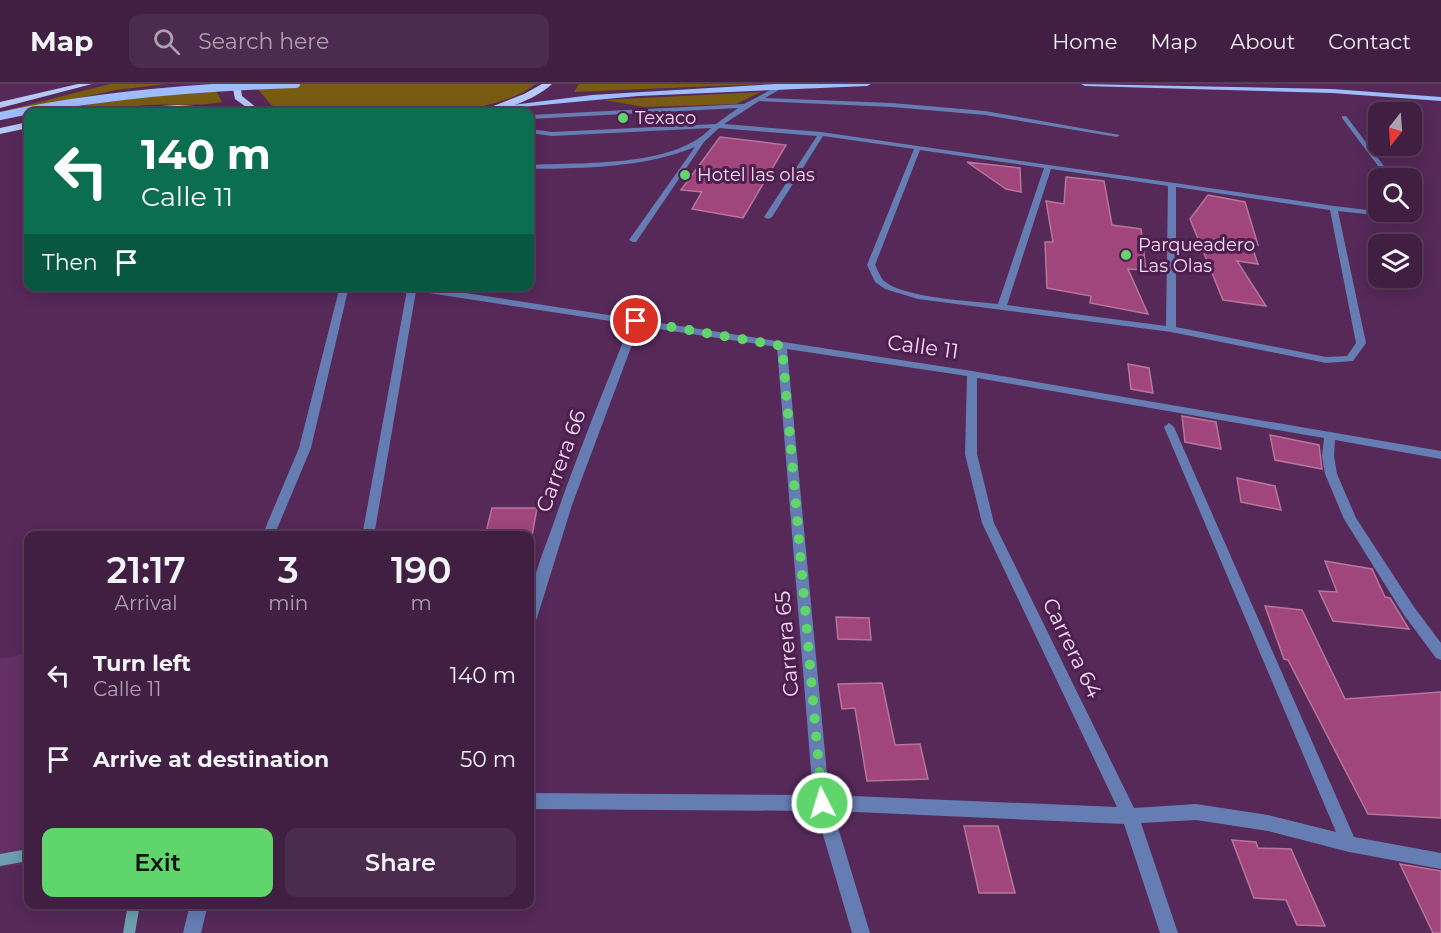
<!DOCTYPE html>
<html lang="en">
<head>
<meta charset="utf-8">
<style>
	:root { --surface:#411f43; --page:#4c2c4e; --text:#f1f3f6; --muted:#aea2b2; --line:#5a3d5c; --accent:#5fd56b }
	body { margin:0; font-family:Montserrat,sans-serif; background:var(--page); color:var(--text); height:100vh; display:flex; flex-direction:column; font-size:22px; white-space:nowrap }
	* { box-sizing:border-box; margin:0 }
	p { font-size:20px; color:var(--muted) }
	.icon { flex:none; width:33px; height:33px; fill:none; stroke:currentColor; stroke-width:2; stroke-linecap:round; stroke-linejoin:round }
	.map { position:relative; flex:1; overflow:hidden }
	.drawer { position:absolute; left:24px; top:447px; width:510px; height:378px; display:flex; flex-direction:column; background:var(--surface); border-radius:12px; box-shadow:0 3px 15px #0003,0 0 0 2px var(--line) }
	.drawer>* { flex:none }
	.hud { position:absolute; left:24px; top:24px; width:510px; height:183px; border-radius:12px; box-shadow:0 3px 15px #0003,0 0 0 2px var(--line); background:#0b6e4f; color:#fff; overflow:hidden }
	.needle { width:39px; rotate:197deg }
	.buttons { position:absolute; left:1368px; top:18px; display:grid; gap:12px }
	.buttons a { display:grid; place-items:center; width:54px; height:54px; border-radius:12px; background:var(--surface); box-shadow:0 3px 15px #0003,0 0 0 2px var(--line); font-size:30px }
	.pin { position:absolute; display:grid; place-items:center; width:51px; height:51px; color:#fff; margin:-26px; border:3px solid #fff; border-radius:50%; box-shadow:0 2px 6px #0007 }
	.me { position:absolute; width:66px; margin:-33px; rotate:355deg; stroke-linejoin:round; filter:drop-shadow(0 0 4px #0008) }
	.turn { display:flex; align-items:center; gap:21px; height:126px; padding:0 18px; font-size:27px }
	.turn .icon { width:78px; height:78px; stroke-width:2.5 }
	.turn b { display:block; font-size:42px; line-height:51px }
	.then { display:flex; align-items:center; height:57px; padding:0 18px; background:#0003; gap:12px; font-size:22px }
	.eta { display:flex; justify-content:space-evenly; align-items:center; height:102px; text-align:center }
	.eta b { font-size:36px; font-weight:600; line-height:42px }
	.cta { display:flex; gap:12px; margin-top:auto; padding:12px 18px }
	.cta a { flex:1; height:69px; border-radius:12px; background:var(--accent); color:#111; font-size:24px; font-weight:600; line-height:69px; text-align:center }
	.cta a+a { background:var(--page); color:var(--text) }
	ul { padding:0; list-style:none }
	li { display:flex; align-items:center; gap:18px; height:84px; padding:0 18px }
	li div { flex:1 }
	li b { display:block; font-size:22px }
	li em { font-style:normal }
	header { display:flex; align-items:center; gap:36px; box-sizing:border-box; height:84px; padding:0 30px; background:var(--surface); border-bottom:2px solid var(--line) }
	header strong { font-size:28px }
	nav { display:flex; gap:33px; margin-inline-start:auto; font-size:21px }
	.search { width:420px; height:54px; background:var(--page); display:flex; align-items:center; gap:15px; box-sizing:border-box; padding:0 21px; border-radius:12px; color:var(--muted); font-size:22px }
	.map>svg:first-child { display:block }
	.built { fill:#643066 }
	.green { fill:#785c12 }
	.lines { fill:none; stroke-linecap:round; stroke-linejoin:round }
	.stream { fill:#6c9faf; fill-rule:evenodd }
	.building { fill:#a0467c; stroke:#b8759a; stroke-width:1.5 }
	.service { fill:#657db3; fill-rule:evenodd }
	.minor { fill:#657db3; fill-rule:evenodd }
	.tertiary { fill:#657db3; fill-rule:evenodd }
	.primary { fill:#9fbcfe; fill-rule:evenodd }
	.trunk { fill:#b4c9f8; fill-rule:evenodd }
	.primary-bridge { stroke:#9fbcfe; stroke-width:8 }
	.route { stroke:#5fd56b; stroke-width:10; stroke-dasharray:0 18 }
	.poi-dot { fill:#5fd56b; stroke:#4c1f4e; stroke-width:2 }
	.labels { text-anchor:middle; stroke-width:6; stroke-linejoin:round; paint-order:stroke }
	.far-poi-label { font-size:18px; fill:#f6daf6; stroke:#4c1f4e; text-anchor:start }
	.street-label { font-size:21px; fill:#f6daf6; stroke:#4c1f4e }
</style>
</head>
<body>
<header>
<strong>Map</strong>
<div class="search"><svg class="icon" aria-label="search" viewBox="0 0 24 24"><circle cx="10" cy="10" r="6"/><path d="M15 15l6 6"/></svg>Search here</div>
<nav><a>Home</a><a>Map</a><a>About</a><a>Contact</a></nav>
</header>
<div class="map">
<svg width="1441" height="849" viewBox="0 0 1441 849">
	<rect width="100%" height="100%" fill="#572959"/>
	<path class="built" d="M28,569V779L0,784V575Z"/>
	<path class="green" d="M110,0H166L116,6L0,31V28Z
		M258,0H536C480,42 357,28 289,28L271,21L257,4Z
		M579,0H761L574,8Z
		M216,7L222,18C197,23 173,19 148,21C115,23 84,28 51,28C106,16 160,8 216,7Z
		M761,8L736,20L645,23L604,16Z"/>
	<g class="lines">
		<path class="stream" d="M28,765V777L0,782V770Z
			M128,820H140L135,849H123Z"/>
	</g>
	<path class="building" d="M720,53L786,61L743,134L692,125L702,108L681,106Z
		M967,78L1020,84L1021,108L1006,105Z
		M1066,93L1104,97L1112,141L1141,145L1146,186L1128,185L1148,230L1090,219L1091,212L1047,204L1045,158H1053L1046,117L1064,120Z
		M1208,111L1245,118L1258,161L1251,160L1258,180L1237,177L1266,222L1223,216L1190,135Z
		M1128,280L1149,284L1153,309L1131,305Z
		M1182,332L1216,338L1221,365L1185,358Z
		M1270,351L1319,361L1322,385L1275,376Z
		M1237,394L1275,402L1281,426L1241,418Z
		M492,424H537L532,452H485Z
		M1325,477L1372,485L1385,513L1390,514L1409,545L1333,537L1319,507L1337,508Z
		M1265,522L1302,526L1345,615L1441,608V734L1368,730L1288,576L1284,575Z
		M836,533L869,534L871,556L838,555Z
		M882,599L895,661L920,660L928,695L867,697L855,624L842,625L838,600Z
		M964,742H998L1015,809H979Z
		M1232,756L1256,758L1258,764L1291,765L1325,842L1297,841L1286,816L1254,814Z
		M1400,780L1441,787V849H1433Z"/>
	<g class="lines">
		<path class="service" d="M782,0L784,3L765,14L892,19L985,27L1120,51L1117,53L985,31L892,23L759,17L724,40L821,48L1334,122L1400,130L1412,128V126L1415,128L1401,134L1338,127L1366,259L1353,277L1326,279L1171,248L918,215L885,205L875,198L867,181L914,65L823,52L772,133L768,135L764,133L817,52L719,44L704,58L636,158H633L629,156L695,63C643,84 585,84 530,85V81C582,78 673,84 711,44L552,52L530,49V45L552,48L716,40L738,24L530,35V31L744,20ZM920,66L1044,84L998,220C971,217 904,214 884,197C880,193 878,186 875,181ZM1051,85L1168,102L1166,242L1007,221ZM1176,103L1330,126L1356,259L1347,272L1326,273L1176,243Z
			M1342,32H1346L1393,94H1387L1342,34Z"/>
		<path class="minor" d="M395,202H420L972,287L1441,367V375L1335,356L1334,372L1337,390L1356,434L1414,523L1441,559V576L1436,574L1404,531L1344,435L1325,390L1322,372L1324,354L977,294V370L994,439L1134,724L1196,720L1268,731L1336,748L1164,343L1169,339L1174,343L1354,753L1441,769V785L1349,768L1268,747L1196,736L1141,739L1178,849H1160L1124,740L833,727L870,849H852L816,727L530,725V709L813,711L777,263L639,242L572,421L537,534L535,538L530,540C526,505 543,470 554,438C577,371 604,306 630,240L416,207L374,452H362L407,206ZM787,265L967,292L965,370L982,439L1117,723L829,711Z"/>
		<path class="tertiary" d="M340,202H349L311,364L274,452H262L299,364Z
			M190,820H208L201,849H183Z"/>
		<path class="primary" d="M775,0H871L867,2L638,12L501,25L497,23L592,11Z
			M1081,0L1332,5L1441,13V17L1332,9L1085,2Z"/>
		<path class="trunk" d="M78,0H92L0,24V18Z
			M232,0H240L242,12L262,28H253L235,15Z
			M542,0H552C536,15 499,30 478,28L524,10Z
			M178,21L242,25L246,28H107L111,25Z
			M28,38V44L0,50V44Z"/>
		<path class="primary-bridge" d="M0,32C98,11 196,3 296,0"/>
	</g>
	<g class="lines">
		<path class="route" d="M636,237L782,262L822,719"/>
	</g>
	<g class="poi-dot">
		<circle cx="623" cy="34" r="6"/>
		<circle cx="685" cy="91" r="6"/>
		<circle cx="1126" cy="171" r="6"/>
	</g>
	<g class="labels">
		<g class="far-poi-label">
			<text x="635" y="40">Texaco</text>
			<text x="697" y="97">Hotel las olas</text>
			<text x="1138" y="167">Parqueadero<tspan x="1138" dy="21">Las Olas</tspan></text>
		</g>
		<g class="street-label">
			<text transform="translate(923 263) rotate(8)" y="7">Calle 11</text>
			<text transform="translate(561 377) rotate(-70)" y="7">Carrera 66</text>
			<text transform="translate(787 560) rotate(-95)" y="7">Carrera 65</text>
			<text transform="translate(1072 564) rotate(64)" y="7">Carrera 64</text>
		</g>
	</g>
</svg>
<div class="buttons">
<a><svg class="needle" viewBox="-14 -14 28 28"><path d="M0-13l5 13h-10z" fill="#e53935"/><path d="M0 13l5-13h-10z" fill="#aea2b2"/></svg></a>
<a><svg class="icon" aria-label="search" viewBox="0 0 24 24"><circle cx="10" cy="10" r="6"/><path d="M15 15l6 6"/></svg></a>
<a><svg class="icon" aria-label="layers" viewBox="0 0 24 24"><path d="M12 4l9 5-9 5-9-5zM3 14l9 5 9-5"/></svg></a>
</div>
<div class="pin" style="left:636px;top:237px;background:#d93025"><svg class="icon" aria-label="arrive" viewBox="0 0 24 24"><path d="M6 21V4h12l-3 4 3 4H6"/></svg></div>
<svg class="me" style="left:822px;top:719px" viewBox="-20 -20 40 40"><circle r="17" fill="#5fd56b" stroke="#fff" stroke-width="3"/><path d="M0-11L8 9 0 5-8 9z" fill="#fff"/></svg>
<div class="hud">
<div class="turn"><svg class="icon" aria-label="left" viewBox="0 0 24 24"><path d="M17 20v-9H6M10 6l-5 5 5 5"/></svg><div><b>140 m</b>Calle 11</div></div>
<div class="then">Then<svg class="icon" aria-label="arrive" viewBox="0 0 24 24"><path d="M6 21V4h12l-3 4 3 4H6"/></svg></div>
</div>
<section class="drawer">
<div class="eta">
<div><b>21:17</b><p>Arrival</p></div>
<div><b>3</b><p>min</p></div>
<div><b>190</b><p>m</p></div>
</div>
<ul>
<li><svg class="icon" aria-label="left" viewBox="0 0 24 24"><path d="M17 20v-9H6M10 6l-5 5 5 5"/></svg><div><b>Turn left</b><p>Calle 11</p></div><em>140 m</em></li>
<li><svg class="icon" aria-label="arrive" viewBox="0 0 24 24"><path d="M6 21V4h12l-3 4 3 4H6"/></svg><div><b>Arrive at destination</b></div><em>50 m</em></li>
</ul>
<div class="cta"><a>Exit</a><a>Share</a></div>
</section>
</div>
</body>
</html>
